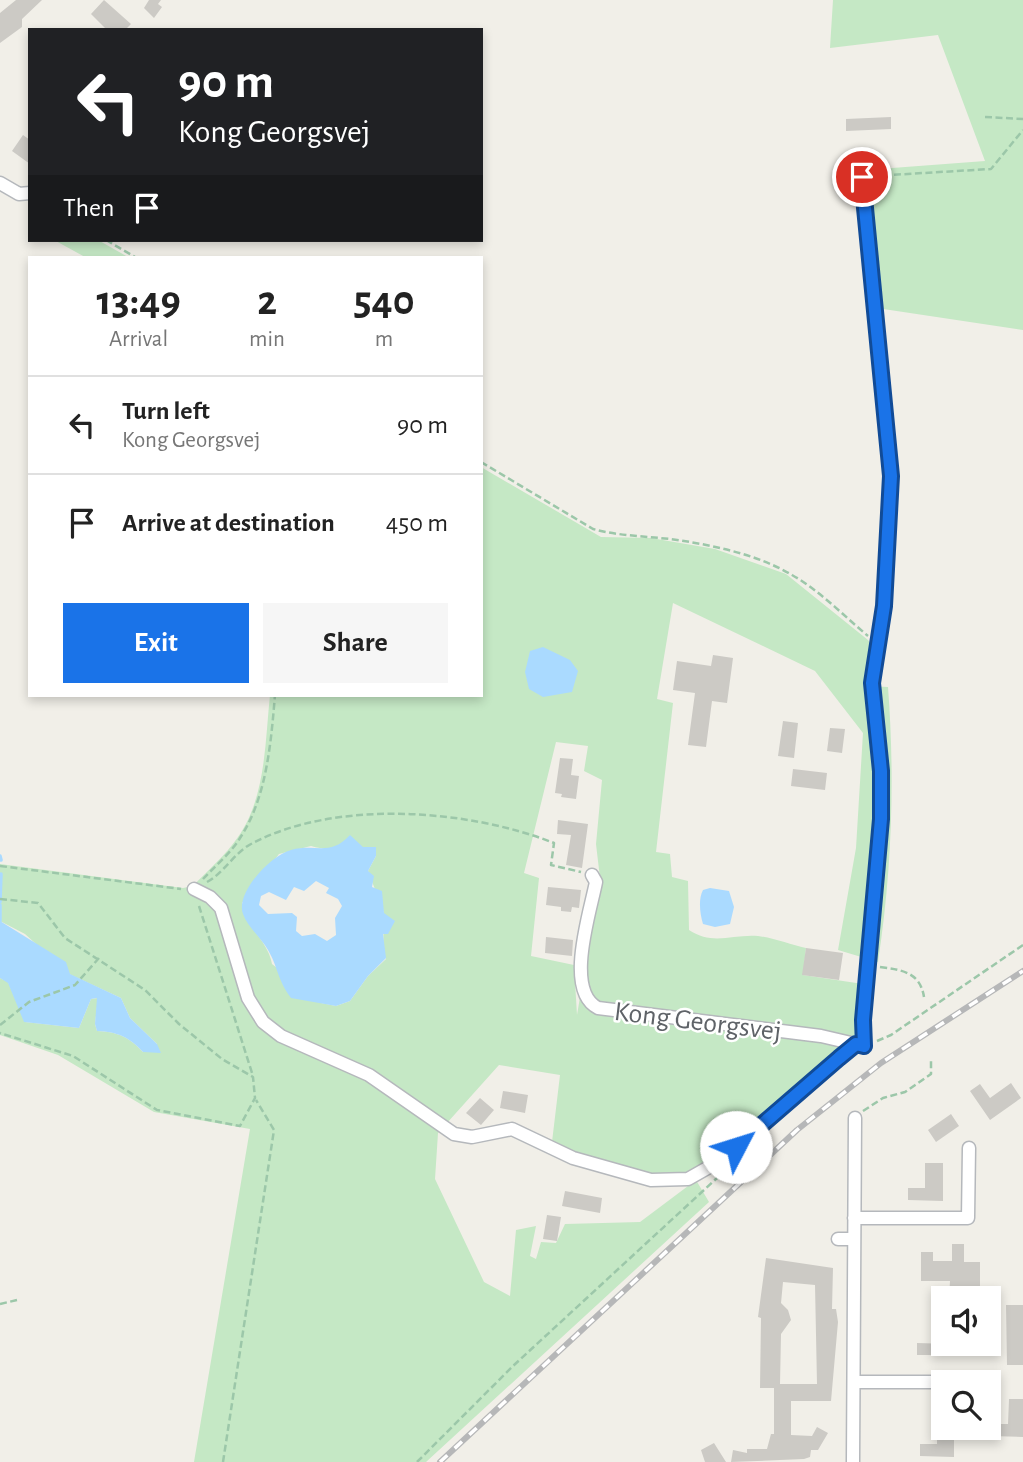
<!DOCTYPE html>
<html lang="en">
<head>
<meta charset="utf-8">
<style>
	:root { --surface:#fff; --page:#f6f6f6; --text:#222; --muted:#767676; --line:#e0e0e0; --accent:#1a73e8 }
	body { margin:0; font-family:"Alegreya Sans",sans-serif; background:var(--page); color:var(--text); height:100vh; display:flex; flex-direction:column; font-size:26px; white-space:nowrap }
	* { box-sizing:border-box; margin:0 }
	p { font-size:23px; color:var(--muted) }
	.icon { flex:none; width:38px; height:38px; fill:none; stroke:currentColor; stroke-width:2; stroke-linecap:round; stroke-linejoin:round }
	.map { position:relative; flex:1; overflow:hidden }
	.sheet { position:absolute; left:28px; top:256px; width:455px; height:441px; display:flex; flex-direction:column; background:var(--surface); border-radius:0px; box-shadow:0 4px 10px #0003 }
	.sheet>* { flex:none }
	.guide { position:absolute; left:28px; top:28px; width:455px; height:214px; border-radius:0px; box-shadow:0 4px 10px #0003; background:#202124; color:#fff; overflow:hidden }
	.buttons { position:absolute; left:931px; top:1286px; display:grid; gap:14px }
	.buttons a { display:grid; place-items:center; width:70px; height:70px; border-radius:0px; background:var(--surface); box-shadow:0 4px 10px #0003; font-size:35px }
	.pin { position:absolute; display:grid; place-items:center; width:60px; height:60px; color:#fff; margin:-30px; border:4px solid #fff; border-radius:50%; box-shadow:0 2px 7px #0007 }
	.me { position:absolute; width:77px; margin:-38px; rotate:50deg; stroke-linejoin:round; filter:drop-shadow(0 0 5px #0008) }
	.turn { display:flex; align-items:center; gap:24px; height:147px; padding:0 35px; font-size:32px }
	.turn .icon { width:91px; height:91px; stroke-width:2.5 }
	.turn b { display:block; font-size:49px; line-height:60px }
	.then { display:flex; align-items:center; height:66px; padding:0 35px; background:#0003; gap:14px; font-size:26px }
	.eta { display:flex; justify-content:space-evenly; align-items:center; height:119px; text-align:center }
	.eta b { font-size:42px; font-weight:700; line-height:49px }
	.action { display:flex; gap:14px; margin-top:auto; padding:14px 35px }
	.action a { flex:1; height:80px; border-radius:0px; background:var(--accent); color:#fff; font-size:28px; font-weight:700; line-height:80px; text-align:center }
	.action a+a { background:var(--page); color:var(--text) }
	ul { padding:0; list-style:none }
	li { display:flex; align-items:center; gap:21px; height:98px; padding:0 35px; border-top:2px solid var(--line) }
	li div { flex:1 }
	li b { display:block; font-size:26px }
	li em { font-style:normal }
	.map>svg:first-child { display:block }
	.green { fill:#c5e8c5; fill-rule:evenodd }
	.water { fill:#aadaff; fill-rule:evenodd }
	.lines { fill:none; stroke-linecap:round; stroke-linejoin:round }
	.stream { stroke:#aadaff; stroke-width:3.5 }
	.building { fill:#cccac5; fill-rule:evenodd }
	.minor-casing { stroke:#b5b8bc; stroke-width:15 }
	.path { stroke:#9cc7a9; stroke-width:2.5; stroke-dasharray:7 3.5; stroke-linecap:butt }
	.minor { stroke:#fff; stroke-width:12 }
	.rail-casing { stroke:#b6b7b8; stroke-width:6 }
	.rail { stroke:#fff; stroke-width:3.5; stroke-dasharray:10; stroke-linecap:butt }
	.route-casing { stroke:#114b97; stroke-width:18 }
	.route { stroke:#1a73e8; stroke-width:12 }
	.labels { text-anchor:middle; stroke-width:5; stroke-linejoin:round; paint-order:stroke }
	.street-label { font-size:28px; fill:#5f6368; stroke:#fff }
</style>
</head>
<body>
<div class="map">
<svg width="1023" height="1462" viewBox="0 0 1023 1462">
	<rect width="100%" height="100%" fill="#f1efe8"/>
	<path class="green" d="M833,0H1023V330L870,307L861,216L839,172L985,161L938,35L830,48Z
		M54,240H98L128,257H85Z
		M481,467L601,537L651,538L715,549L786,574L868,640L873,647L868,686L888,687C895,778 892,871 878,962L838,950L856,848L863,733L815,671L673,603L657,699L673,703L656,852L670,854L672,877L688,881L689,930C713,946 732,934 758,936C774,938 791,945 806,948L803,975L863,984L857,1037L719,1158L679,1177L653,1178L561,1151L552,1142L560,1075L499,1065L438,1133L435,1179L484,1282L510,1296L516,1230L536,1226L530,1256L536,1259L541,1242L556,1243L565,1224L640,1222L696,1180L709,1202L426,1462H194L250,1129L154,1112L58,1055L0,1035V978L8,982L25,1022L79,1028L91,999L98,998L95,1024L97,1031C118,1032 129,1037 143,1052L157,1044L130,1018L121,998L69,974L25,934L0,921V864L183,888L193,886C208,870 226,855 238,837C266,797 265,742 270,695H481ZM556,742L588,746L584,771L602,780L596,844L600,878L577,1015L574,965L531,956L539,878L524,873ZM311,846C336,854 351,839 376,856L368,871L384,913L383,952L386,959L368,976L350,1001L336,1006L321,1003L272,964C268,940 244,926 242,903L279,854Z"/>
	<path class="water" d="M543,647L570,660L578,671L572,692L543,697L529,689L525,672L530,651Z
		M350,835L363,847H376V856L368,871L374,876L372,887L382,891L384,913L395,921L388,934H383L386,958L368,976L350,1001L336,1006L291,998C277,979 278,967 268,950C261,938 247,926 243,914C235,893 271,855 291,850C316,843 330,857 350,835ZM316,881L329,888L326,893L338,899L342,906L335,918L336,935L327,941L315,934L302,936L296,931L297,917L292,913L268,914L259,905L261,896L269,892L286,900L294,887L304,891Z
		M710,888L729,891L734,907L730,924L715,927L703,924C700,914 698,899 703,890Z
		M0,921L66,962L70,974L121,998L130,1018L157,1044L161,1053L143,1052C129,1037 118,1032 97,1031L95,1024L97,998L91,999L79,1028L24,1022L8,983L0,978Z"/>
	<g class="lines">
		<path class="stream" d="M0,856L1,860
			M0,902L1,874
			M0,905V921"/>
	</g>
	<path class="building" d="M16,0H42L22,19V27L0,43V13Z
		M104,0L131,24L125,30H107L91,14Z
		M149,0H161L158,4L162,7L154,18L144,8Z
		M891,117V129L846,131V119Z
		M23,135L30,140V164L12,151Z
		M713,655L733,658L727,703L712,701L706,747L688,745L695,693L673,690L677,661L711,666Z
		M783,721L798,723L794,758L778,756Z
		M830,728L845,729L842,753L827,751Z
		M560,758L573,759L571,775L579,776L576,799L561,797L562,794L555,793Z
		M793,769L827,773L825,790L791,786Z
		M558,820L588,824L582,868L566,865L571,835L557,834Z
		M548,887L581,890L579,908L572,907L571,912L561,911V907L546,905Z
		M546,937L573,940L572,956L545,953Z
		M806,948L843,953L839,980L802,975Z
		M1011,1083L1021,1098L990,1120L970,1091L980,1084L990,1098Z
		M503,1091L528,1095L525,1113L500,1108Z
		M480,1098L494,1110L481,1125L466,1113Z
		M951,1114L959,1126L936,1142L928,1130Z
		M925,1163H943V1201L908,1200V1188H925Z
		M565,1191L602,1198L600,1213L562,1206Z
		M547,1215L561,1217L557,1241L543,1239Z
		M952,1244H964V1262H980V1286H961V1298H949L950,1281H921V1252H933V1261H952Z
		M766,1258L833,1268L832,1309H836L838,1322L831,1401H791V1435L812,1436L817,1427L828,1433L818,1450H811L810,1457L804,1459L731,1462L733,1450L747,1453V1449H767L771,1434H774V1388H760L761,1318L758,1317ZM783,1282L815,1285L817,1384H780L781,1334L791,1320L788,1310L781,1303Z
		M1006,1305H1023V1365H1007Z
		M917,1343L951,1344L950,1355H917Z
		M1009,1399H1023V1437L991,1436V1424H1008Z
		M937,1428H954V1457L920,1456V1444H937Z
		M714,1443L726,1462H705L701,1450Z"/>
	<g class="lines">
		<defs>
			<path id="minor" d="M0,183L19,194L30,193
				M592,875L596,882C590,913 564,991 598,1008L821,1036L864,1046L863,1020L881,819V771L872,683L884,606L891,476L862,177
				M194,889L210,897L221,908L248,998L263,1022L281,1036L369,1075L454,1134L472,1137L512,1129L573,1158L651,1180L688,1179L718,1162L856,1044
				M854,1218H968L969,1148
				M838,1239H854
				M854,1382H963
				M853,1462L855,1118"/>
		</defs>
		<use href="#minor" class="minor-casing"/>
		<path class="path" d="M985,117L1023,119
			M873,176L991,169L1023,130
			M106,240L135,257
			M481,462L593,529C622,537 654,536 684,541C721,547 760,556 792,575C819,590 844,616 868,636
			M0,866L181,889
			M203,879C215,866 231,853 240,838C267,797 271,742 275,695
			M207,882C224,873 234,853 251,844C335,799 468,809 554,843L551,865L581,872
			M0,899L38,903L65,938L145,990L179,1024L222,1059L253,1077L255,1098L240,1126L157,1110L73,1056L0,1033
			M199,906L253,1076
			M880,967C902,970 920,972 924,997
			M0,1025L29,1002L75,985L99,958
			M877,1041L891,1035L1023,945
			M863,1111L883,1098L905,1092L931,1074V1059
			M0,1304L17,1300
			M223,1462L274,1130L256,1100
			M417,1462L513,1366L717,1178"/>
		<use href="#minor" class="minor"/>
		<defs>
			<path id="rail" d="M440,1462L797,1130L881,1063L1023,971"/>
		</defs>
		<use href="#rail" class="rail-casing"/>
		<use href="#rail" class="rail"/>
	</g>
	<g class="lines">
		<defs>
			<path id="route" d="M736,1147L839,1058L856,1044L864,1046L863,1020L881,819V771L872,683L884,606L891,476L862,177"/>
		</defs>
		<use href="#route" class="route-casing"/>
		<use href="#route" class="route"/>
	</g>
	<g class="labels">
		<g class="street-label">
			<text transform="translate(698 1020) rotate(7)" y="10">Kong Georgsvej</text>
		</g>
	</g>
</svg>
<div class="buttons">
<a><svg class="icon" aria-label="sound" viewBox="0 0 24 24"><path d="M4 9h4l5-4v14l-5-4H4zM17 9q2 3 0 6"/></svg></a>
<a><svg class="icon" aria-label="search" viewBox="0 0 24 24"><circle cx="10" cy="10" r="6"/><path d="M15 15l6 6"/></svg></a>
</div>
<div class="pin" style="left:862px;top:177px;background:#d93025"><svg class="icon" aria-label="arrive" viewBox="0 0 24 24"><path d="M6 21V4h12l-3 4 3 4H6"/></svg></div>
<svg class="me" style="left:736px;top:1147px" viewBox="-20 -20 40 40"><circle r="19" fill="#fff"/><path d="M0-13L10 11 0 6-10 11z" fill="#1a73e8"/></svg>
<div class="guide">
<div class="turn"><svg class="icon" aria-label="left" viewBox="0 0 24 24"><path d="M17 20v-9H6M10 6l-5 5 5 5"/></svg><div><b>90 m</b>Kong Georgsvej</div></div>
<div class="then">Then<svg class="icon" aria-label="arrive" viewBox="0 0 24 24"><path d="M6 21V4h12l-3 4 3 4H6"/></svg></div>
</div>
<section class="sheet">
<div class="eta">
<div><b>13:49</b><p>Arrival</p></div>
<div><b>2</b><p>min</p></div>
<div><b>540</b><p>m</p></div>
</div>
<ul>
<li><svg class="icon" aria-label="left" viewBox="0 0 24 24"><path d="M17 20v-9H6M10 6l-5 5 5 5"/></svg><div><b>Turn left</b><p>Kong Georgsvej</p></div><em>90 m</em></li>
<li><svg class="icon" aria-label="arrive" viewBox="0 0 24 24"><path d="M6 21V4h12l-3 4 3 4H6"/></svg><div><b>Arrive at destination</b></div><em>450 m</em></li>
</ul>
<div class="action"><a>Exit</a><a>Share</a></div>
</section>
</div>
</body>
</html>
